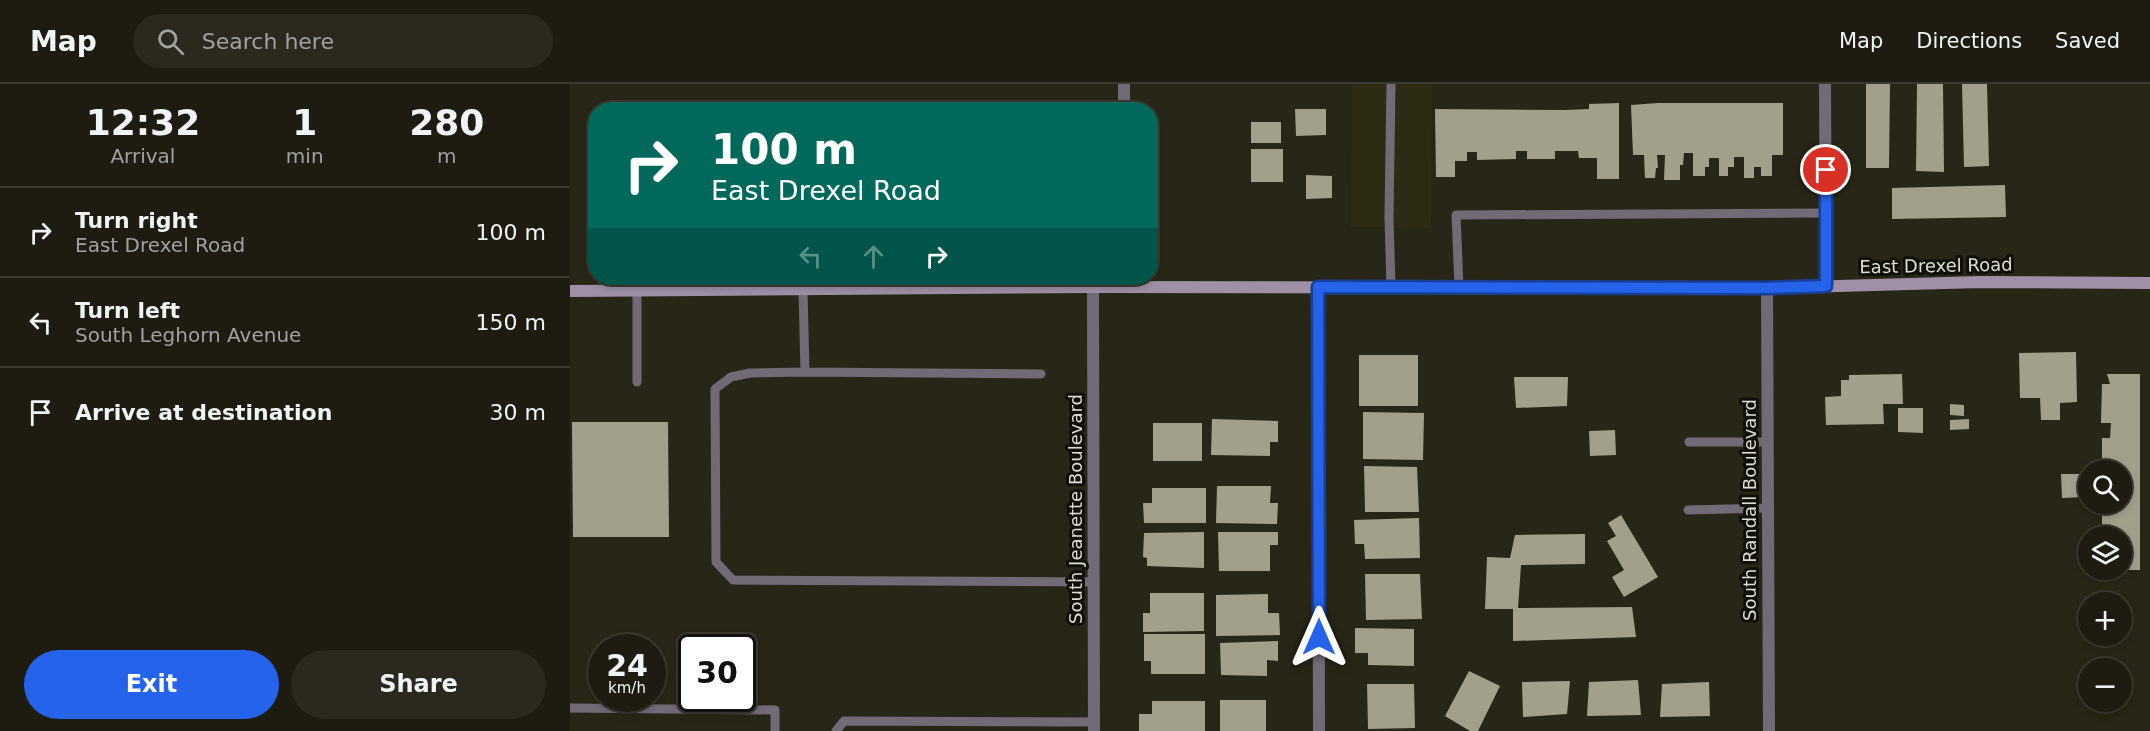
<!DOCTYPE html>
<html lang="en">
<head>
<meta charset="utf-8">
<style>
	:root { --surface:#1e1c10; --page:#2b291e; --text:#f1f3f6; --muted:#a1a19f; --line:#3c3a30; --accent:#2563eb }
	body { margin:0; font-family:"DejaVu Sans",sans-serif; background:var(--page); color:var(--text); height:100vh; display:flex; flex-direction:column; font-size:22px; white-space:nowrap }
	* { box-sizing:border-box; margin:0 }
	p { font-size:20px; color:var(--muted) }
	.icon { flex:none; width:33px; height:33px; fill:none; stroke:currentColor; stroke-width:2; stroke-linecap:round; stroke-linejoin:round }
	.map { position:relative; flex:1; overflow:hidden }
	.side { display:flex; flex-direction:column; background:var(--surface); width:570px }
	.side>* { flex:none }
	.hud { position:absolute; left:18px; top:18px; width:570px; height:183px; border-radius:24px; box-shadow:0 3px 9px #0003,0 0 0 2px var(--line); background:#00695c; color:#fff; overflow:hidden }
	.buttons { position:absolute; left:1508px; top:376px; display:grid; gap:12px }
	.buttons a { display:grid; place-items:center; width:54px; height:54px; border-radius:50%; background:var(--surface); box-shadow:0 3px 9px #0003,0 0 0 2px var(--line); font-size:30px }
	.speed { position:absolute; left:18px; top:550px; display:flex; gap:12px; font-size:30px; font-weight:700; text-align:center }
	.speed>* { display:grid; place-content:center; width:78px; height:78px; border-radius:50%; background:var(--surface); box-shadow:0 3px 9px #0003,0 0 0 2px var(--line); line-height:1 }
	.speed small { font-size:15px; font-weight:400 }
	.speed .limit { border:3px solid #111; border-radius:9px; background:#fff; color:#111 }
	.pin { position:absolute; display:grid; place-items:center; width:51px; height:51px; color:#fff; margin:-26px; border:3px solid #fff; border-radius:50%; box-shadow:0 2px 6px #0007 }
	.me { position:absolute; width:66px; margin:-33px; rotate:0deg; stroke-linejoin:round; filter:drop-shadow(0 0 4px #0008) }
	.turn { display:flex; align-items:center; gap:21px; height:126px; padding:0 24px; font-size:27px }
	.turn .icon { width:78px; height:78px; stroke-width:2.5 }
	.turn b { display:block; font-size:42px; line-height:51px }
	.lanes { display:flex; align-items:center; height:57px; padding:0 24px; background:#0003; justify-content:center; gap:30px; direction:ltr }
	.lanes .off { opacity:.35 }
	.eta { display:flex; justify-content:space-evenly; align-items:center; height:102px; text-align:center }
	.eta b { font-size:36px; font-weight:800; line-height:42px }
	.cta { display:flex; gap:12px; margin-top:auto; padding:12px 24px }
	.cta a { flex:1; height:69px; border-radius:36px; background:var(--accent); color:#fff; font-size:24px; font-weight:800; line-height:69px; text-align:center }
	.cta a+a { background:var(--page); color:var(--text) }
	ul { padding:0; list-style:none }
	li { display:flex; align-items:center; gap:18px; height:90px; padding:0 24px; border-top:2px solid var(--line) }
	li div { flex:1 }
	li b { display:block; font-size:22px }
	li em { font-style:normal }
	header { display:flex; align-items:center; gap:36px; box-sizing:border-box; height:84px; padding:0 30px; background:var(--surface); border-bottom:2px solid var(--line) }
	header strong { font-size:28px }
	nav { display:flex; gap:33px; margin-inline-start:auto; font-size:21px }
	.search { width:420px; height:54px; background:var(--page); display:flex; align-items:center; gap:15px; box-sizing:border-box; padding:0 21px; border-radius:33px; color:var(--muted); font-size:22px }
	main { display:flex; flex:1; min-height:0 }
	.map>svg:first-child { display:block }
	.built { fill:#2e2b14 }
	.building { fill:#a2a08d }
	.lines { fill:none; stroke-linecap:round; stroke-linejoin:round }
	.lane { stroke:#736a78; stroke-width:9 }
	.street { stroke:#736a78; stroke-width:12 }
	.secondary { stroke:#9f90a7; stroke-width:12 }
	.route-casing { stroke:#184099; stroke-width:15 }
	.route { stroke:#2563eb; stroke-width:10 }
	.labels { text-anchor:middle; stroke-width:6; stroke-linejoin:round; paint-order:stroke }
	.street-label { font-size:18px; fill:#deddd3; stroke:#0f0f08 }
</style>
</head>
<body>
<header>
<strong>Map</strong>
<div class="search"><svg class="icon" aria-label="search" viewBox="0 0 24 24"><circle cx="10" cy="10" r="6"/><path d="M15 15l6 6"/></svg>Search here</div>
<nav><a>Map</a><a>Directions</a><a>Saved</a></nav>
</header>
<main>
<section class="side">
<div class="eta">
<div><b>12:32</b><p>Arrival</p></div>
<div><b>1</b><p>min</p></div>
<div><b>280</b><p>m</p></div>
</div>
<ul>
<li><svg class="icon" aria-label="right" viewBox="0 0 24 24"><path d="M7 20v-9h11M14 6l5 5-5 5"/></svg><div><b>Turn right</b><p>East Drexel Road</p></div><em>100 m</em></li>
<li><svg class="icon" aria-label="left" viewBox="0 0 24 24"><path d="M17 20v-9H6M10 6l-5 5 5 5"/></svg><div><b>Turn left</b><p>South Leghorn Avenue</p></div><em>150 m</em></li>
<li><svg class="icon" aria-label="arrive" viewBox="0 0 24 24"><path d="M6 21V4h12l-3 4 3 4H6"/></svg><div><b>Arrive at destination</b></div><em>30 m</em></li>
</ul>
<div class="cta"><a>Exit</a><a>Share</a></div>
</section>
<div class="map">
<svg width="1580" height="647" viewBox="0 0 1580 647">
	<rect width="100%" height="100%" fill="#282616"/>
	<path class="built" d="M782,0H862L861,144L781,143Z"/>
	<path class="building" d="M1296,0H1320L1319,84H1296Z
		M1347,0H1373L1374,88L1346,87Z
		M1392,0H1417L1419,82L1394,83Z
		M1049,19V95H1027V74H1009L1008,67H985V75H957V67H946V75L907,76V68H897V77H885V93H866L865,25L995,26L1019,25V20Z
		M1088,19H1213V71H1202V92H1191V83H1184V94H1174V73H1164V83H1158V92H1149V74H1139V83H1135V92H1123V69H1114L1113,81H1110V96H1094L1095,71H1087L1088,84H1086L1085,94H1075L1074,71H1063L1061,21Z
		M725,25H756V51L726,52Z
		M681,38H711V59H681Z
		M681,65H713V98H681Z
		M736,91L762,92V114L736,115Z
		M1435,101L1436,133L1322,135V104Z
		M1506,268L1507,318L1490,319V336H1471L1470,314H1450L1449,269Z
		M789,271H848V322H789Z
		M1332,290L1333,320H1313L1314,340L1256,341L1255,313L1271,312V296H1279V291Z
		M1537,290H1570V486H1551V453H1546V449H1532V420H1551V387H1532V354H1540L1541,339H1531L1532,300H1540Z
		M944,293H998L997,322L946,324Z
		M1380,320L1394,321V332L1380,331Z
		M1328,324H1353V349L1328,348Z
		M793,328L854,329L853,376L793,375Z
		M642,335L708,337V358H700V372L641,371Z
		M1399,335V345L1380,346V336Z
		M2,338H98L99,453H3Z
		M583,339H632V377H583Z
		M1045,346L1046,371L1020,372L1019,347Z
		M794,382L847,383L849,428H795Z
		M1491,390H1515L1516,413L1492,414Z
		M647,402H701L700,419H708L707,440L646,439Z
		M582,404H636V439H574L573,419H582Z
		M1051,431L1088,493L1054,513L1042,493L1054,486L1037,457L1046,452L1038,439Z
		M849,434L850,474L795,475L794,460H785L784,436Z
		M634,448V484L577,482V474L573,473L574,449Z
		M648,448H708V461H700V487H649Z
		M1015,450V480L951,481L948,524L1062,523L1066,553L943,557V525H915L917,473L940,474L945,451Z
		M795,490H850L852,535L796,536Z
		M580,509H634V547L573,548V529H580Z
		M698,510V529H709L710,551L646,552V511Z
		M785,544L844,545V582L798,581V569H785Z
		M574,550H635V590H581V577H574Z
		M708,557V577L697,576V592L651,591L650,559Z
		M899,587L930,602L908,647H900L875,632Z
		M1068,596L1071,631L1017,632L1019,598Z
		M1000,597L997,630L953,633L952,598Z
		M1139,598L1140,632L1090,633L1092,600Z
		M797,600H844L845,644L798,645Z
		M650,616H696V647H650Z
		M582,617H635V647H569V630H582Z"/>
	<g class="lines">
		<path class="lane" d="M821,203L819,133L821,0
			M889,203L886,131L1256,129
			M233,205L235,288L180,289L161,293L145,305L146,478L163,496L524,498
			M67,206V298
			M235,288L471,290
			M1119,358H1198
			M1118,426L1198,424
			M0,624L205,626V647
			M266,647L274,637L524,638"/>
		<path class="street" d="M1255,0L1256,202
			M554,26V0
			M523,203L524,647
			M552,203V194
			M748,203L749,647
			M1197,204L1199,647"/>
		<path class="secondary" d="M0,207L523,203L1197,204L1410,198L1580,199"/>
	</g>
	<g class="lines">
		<defs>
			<path id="route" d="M749,553L748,203L1197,204L1256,202V86"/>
		</defs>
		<use href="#route" class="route-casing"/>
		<use href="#route" class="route"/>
	</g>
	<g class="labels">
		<g class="street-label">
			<text transform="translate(1366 182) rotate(-1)" y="6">East Drexel Road</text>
			<text transform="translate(506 425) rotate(-90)" y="6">South Jeanette Boulevard</text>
			<text transform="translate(1180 426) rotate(-90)" y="6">South Randall Boulevard</text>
		</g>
	</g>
</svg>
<div class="buttons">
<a><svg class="icon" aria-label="search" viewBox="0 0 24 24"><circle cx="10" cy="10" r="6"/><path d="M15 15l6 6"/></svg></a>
<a><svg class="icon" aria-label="layers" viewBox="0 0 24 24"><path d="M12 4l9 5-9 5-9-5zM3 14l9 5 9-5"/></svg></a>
<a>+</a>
<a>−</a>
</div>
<div class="speed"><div>24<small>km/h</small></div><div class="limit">30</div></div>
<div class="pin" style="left:1256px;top:86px;background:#d93025"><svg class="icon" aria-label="arrive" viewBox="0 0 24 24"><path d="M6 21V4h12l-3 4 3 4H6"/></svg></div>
<svg class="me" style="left:749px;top:553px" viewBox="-20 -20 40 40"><path d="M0-17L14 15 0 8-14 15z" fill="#2563eb" stroke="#fff" stroke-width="4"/></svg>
<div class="hud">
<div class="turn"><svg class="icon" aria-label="right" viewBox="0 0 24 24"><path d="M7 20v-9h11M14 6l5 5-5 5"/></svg><div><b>100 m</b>East Drexel Road</div></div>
<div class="lanes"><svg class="icon off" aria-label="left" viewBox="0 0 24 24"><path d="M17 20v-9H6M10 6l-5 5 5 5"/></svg><svg class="icon off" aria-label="ahead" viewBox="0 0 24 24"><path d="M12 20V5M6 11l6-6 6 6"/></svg><svg class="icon" aria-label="right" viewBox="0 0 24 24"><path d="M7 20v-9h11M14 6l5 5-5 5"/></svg></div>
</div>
</div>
</main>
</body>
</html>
